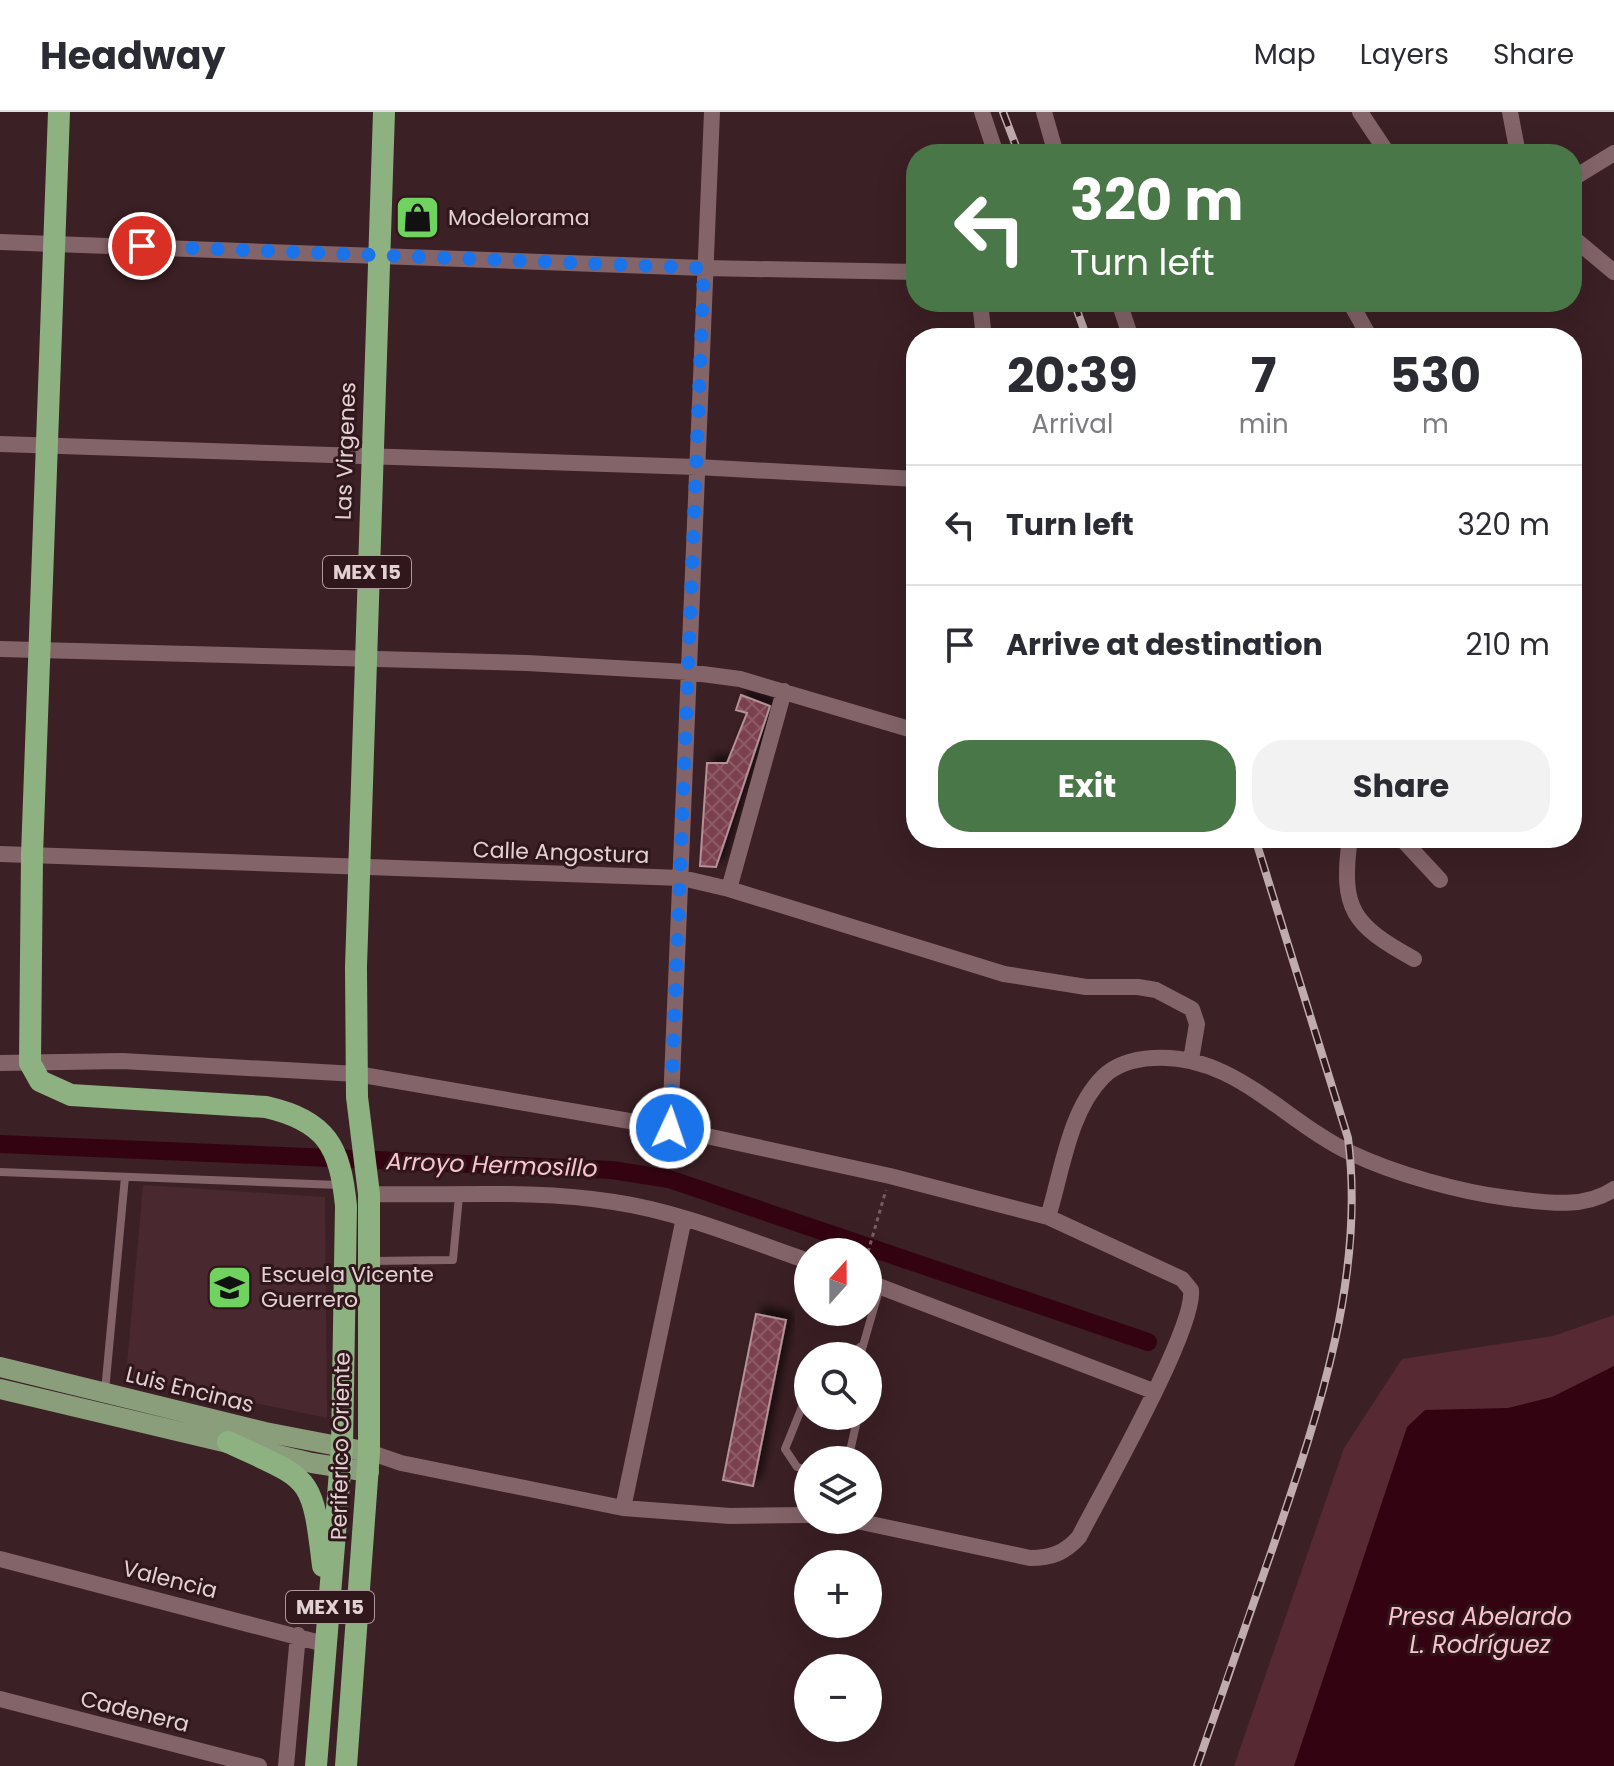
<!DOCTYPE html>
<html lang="en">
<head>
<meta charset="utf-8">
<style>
	:root { --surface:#fff; --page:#f2f2f3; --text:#2b2b33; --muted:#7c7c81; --line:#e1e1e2; --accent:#4a7747 }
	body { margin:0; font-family:Poppins,sans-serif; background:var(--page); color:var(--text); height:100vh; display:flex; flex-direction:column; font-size:30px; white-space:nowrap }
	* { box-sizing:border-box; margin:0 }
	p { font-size:26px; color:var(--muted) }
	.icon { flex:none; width:44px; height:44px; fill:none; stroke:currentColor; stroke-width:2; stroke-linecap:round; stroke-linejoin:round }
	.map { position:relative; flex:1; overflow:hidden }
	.drawer { position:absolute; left:906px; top:216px; width:676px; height:520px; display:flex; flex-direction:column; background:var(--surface); border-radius:32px; box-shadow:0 8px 32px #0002 }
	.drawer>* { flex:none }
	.top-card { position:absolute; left:906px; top:32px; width:676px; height:168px; border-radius:32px; box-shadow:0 8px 32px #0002; background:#4a7747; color:#fff; overflow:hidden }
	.needle { width:52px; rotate:21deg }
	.fabs { position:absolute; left:794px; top:1126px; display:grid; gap:16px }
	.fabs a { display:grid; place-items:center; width:88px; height:88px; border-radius:50%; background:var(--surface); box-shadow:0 8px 32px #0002; font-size:40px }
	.pin { position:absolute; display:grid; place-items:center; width:68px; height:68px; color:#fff; margin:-34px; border:4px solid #fff; border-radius:50%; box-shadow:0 2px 8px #0007 }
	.me { position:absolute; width:88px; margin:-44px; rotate:3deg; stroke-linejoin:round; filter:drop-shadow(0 0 6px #0008) }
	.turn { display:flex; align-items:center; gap:28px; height:168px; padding:0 32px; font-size:36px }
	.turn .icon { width:104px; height:104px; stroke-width:2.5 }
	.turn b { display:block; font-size:56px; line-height:68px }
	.eta { display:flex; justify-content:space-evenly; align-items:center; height:136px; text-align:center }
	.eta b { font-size:48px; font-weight:700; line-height:56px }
	.button { display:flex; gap:16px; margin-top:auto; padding:16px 32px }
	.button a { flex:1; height:92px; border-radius:32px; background:var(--accent); color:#fff; font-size:32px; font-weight:700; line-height:92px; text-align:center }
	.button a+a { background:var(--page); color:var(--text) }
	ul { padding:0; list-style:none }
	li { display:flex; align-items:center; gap:24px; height:120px; padding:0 32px; border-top:2px solid var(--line) }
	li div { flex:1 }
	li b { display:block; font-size:30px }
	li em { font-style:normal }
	header { display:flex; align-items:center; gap:48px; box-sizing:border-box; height:112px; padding:0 40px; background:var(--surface); border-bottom:2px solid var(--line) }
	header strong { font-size:38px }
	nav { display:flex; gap:44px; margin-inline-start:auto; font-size:28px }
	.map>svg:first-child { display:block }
	.built { fill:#4a282f }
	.park { fill:#562933 }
	.water { fill:#340312 }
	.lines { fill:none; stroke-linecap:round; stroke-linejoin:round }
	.canal { stroke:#340312; stroke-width:18 }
	.building { fill:url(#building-cross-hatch); stroke:#b39197; stroke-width:2; filter:url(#shadow) }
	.path { stroke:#765e62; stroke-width:3; stroke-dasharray:4 4; stroke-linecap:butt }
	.service { stroke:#836469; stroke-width:8 }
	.minor { stroke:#836469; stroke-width:16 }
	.primary { stroke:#8b9e7c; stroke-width:20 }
	.trunk { stroke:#8eb182; stroke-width:22 }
	.rail-casing { stroke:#c0acaf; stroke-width:8 }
	.rail { stroke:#30171c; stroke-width:5; stroke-dasharray:15; stroke-linecap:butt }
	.route { stroke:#1a73e8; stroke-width:14; stroke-dasharray:0 25.2 }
	.labels { text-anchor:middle; stroke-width:6; stroke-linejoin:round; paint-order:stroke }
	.shield { fill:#30171c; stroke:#ad989c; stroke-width:2 }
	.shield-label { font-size:20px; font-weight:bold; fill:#e3d0d3 }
	.poi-label { font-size:22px; fill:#e3d0d3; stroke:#30171c; text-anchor:start }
	.street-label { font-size:22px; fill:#e3d0d3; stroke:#30171c }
	.water-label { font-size:24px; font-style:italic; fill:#fbc3cc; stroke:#30171c }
</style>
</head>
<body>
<header>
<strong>Headway</strong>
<nav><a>Map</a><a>Layers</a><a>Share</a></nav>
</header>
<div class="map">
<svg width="1614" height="1654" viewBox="0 0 1614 1654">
	<defs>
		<pattern id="building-cross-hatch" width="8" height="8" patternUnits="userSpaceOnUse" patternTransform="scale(2)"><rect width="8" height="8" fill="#7a414d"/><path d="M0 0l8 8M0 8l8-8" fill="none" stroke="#8d5b66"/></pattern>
		<filter id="shadow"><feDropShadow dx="7" dy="-7" stdDeviation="4" flood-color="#0009"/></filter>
	</defs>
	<rect width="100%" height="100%" fill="#3b2025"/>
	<path class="built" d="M143,1073L325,1085L327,1306L126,1264Z"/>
	<path class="park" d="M1614,1203V1654H1234L1344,1336L1402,1247L1553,1224Z"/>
	<path class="water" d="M1614,1254V1654H1294L1407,1315L1425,1298L1508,1296L1552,1285Z"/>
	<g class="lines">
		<path class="canal" d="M0,1032L612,1058L669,1067L1148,1230"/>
	</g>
	<path class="building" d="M741,583L770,594L716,755L700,754L707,651H727L747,601L736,598Z
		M756,1202L786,1208L753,1374L723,1368Z"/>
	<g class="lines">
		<path class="path" d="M868,1140L886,1078"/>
		<path class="service" d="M0,1060L339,1073
			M370,1149L453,1148L459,1084
			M850,1244L860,1235
			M860,1244L880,1175
			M105,1279L125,1065
			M808,1280L785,1337L797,1355L808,1358
			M848,1348L858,1304"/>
		<path class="minor" d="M982,0L996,42
			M1044,0L1056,42
			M1360,0L1388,42
			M1510,0L1518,42
			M1572,67L1614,41
			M1572,125L1614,160
			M0,130L704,156L916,160
			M980,190L984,226
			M1119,190L1131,226
			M1350,190L1370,226
			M0,332L697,355L916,367
			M0,537L527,551L687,560L740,567L916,619
			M1350,726C1340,798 1353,813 1414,847
			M1401,726L1440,768
			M0,742L682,766L729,777L1004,862L1086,875H1138L1156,878L1192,897L1197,912L1191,948
			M729,777L784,579
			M0,951L122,949L357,962L670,1016L890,1064L1048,1105L1182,1167L1191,1178C1196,1216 1101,1382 1079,1425C1065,1441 1051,1446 1030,1446L852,1408
			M670,1016L712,0
			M369,1082C450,1084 534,1077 614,1090C681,1100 744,1127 808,1149
			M1048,1105C1062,1060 1069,999 1103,965C1116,952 1135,947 1153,946C1232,940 1285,1010 1351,1041C1395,1062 1460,1080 1508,1086C1542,1090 1583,1098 1614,1077
			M868,1170L1153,1279
			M369,1340L401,1351L623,1396L730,1404L808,1403
			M623,1396L684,1106
			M0,1447L328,1533
			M0,1587L259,1654
			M286,1654L298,1523"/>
		<path class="primary" d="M0,1255L265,1320L369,1340
			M0,1277L312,1351L369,1360"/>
		<path class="trunk" d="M59,0L32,743L30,951L40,969L71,983L266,995C327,1009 340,1035 346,1094L342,1335L316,1654
			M228,1330C311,1369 312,1360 323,1454
			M346,1654L369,1340V1082L357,985L356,855L384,0"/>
		<defs>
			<path id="rail" d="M1003,0L1019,42
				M1074,190L1087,226
				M1197,1654C1222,1581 1247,1508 1273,1435C1317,1305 1366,1165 1348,1026L1255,726"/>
		</defs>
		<use href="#rail" class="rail-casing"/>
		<use href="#rail" class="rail"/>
	</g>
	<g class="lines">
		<path class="route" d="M142,134L704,156L670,1016"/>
	</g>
	<defs>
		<symbol id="shop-square" viewBox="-11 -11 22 22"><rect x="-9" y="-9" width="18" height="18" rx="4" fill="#70d35f" stroke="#30171c"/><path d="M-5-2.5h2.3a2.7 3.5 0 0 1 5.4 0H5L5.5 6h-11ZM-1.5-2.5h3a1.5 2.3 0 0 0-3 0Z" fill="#111"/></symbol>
		<symbol id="school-square" viewBox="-11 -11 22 22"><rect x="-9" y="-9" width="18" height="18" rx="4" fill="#70d35f" stroke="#30171c"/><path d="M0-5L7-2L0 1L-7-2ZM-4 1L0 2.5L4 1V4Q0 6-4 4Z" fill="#111"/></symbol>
	</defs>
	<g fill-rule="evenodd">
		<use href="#shop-square" x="392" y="80" width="51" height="51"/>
		<use href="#school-square" x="204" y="1150" width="51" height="51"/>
	</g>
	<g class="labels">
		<g class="shield">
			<rect x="323" y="444" width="88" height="32" rx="6"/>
			<rect x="286" y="1479" width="88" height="32" rx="6"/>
		</g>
		<g class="shield-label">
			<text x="367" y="467">MEX 15</text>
			<text x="330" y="1502">MEX 15</text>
		</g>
		<g class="poi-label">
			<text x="448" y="113">Modelorama</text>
			<text x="261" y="1170">Escuela Vicente<tspan x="261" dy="25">Guerrero</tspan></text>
		</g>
		<g class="street-label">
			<text transform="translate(345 339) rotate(-88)" y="8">Las Virgenes</text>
			<text transform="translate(561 740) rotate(2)" y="8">Calle Angostura</text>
			<text transform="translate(190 1277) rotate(14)" y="8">Luis Encinas</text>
			<text transform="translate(340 1334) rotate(-89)" y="8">Periferico Oriente</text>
			<text transform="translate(170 1467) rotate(14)" y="8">Valencia</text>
			<text transform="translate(135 1599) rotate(14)" y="8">Cadenera</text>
		</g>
		<g class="water-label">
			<text transform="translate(492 1053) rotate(2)" y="8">Arroyo Hermosillo</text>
			<text x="1480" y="1513">Presa Abelardo<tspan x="1480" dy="28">L. Rodríguez</tspan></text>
		</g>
	</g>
</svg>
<div class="fabs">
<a><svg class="needle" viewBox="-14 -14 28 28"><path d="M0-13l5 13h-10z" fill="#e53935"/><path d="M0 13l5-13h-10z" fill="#7c7c81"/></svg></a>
<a><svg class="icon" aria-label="search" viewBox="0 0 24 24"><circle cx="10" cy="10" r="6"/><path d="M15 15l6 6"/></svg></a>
<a><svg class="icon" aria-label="layers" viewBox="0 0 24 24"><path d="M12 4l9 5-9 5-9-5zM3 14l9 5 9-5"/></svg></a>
<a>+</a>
<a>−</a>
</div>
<div class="pin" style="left:142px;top:134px;background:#d93025"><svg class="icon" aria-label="arrive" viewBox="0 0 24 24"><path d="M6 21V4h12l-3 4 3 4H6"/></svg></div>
<svg class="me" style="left:670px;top:1016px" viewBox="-20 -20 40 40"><circle r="17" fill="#1a73e8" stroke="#fff" stroke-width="3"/><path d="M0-11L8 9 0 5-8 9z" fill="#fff"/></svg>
<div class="top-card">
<div class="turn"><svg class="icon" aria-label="left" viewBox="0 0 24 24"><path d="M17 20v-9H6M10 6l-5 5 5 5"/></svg><div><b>320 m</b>Turn left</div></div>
</div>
<section class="drawer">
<div class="eta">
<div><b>20:39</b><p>Arrival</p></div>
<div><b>7</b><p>min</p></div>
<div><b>530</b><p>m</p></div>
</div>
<ul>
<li><svg class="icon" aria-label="left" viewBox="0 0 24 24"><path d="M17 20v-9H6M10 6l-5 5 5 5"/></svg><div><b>Turn left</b></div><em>320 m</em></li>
<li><svg class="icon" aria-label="arrive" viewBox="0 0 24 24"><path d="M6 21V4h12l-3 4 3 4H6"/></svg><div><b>Arrive at destination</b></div><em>210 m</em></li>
</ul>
<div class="button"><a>Exit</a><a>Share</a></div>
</section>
</div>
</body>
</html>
